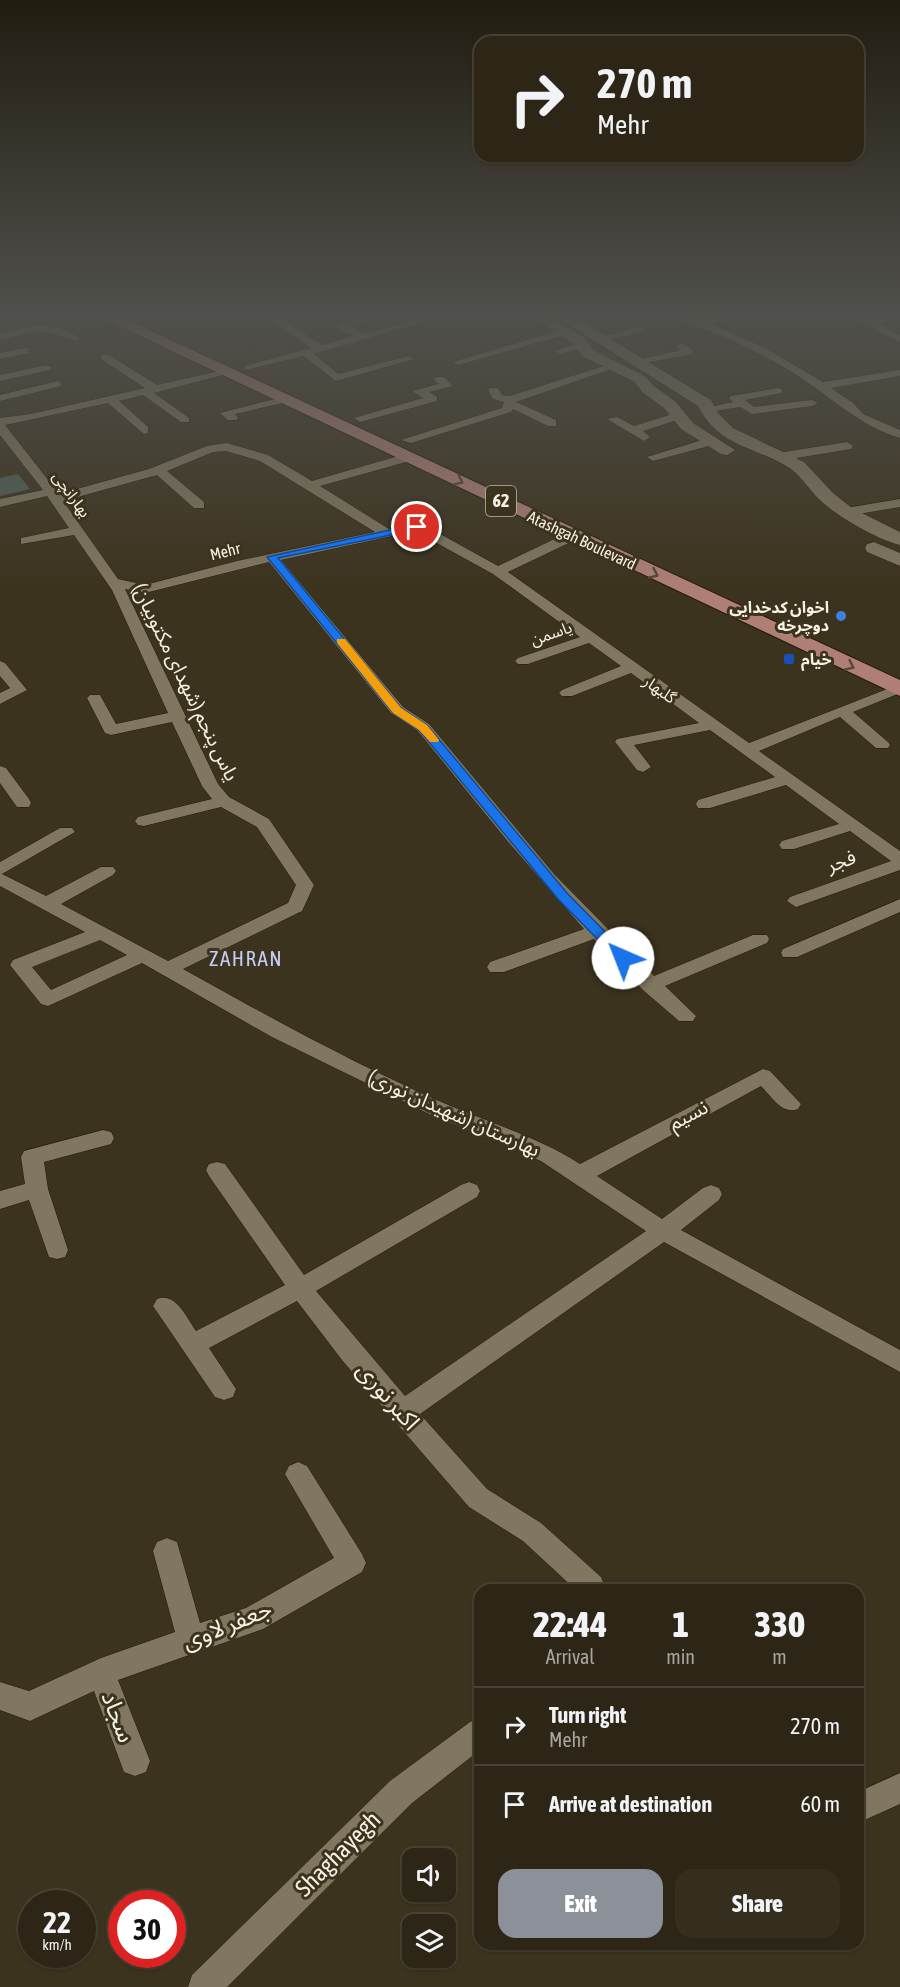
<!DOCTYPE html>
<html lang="en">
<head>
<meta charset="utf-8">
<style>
	:root { --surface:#2d2616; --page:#352e1f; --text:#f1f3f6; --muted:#a7a5a1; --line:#484335; --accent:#8c9099 }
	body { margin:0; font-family:"Asap Condensed","Noto Sans Arabic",sans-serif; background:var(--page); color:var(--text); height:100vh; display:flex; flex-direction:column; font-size:22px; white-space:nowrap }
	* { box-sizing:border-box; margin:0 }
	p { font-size:20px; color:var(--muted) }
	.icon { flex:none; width:33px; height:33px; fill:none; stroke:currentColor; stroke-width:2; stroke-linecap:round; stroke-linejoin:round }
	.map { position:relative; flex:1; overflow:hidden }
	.drawer { position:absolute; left:474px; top:1584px; width:390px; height:366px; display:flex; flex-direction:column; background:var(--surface); border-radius:18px; box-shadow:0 2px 4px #0004,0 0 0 2px var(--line) }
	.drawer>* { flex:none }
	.hud { position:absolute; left:474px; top:36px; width:390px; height:126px; border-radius:18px; box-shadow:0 2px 4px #0004,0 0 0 2px var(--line); background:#2d2616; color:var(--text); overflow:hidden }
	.controls { position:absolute; left:402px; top:1848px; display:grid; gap:12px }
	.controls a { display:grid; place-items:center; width:54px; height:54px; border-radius:12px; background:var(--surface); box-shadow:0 2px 4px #0004,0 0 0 2px var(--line); font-size:30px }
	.speed { position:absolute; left:18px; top:1890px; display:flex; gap:12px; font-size:30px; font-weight:700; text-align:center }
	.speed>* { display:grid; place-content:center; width:78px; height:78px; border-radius:50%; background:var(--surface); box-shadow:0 2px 4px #0004,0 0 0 2px var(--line); line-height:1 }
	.speed small { font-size:15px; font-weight:400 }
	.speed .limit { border:9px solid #d22; background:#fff; color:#111 }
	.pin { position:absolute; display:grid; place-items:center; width:51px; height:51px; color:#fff; margin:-26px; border:3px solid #fff; border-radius:50%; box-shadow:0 2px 6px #0007 }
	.me { position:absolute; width:66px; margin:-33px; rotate:316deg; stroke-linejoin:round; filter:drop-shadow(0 0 4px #0008) }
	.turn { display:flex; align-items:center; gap:21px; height:126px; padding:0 24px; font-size:27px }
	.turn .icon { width:78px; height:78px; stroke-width:2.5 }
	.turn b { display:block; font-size:42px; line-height:51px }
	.eta { display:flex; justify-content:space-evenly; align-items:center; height:102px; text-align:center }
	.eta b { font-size:36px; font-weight:800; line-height:42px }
	.action { display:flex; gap:12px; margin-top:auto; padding:12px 24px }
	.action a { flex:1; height:69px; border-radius:18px; background:var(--accent); color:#fff; font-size:24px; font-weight:800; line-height:69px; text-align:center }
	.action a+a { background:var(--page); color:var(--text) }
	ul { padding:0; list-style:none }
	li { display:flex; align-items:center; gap:18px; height:78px; padding:0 24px; border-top:2px solid var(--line) }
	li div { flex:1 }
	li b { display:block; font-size:22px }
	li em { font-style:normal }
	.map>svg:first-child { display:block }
	.green { fill:#506055 }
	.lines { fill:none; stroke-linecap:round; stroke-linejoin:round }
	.street-casing { stroke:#231a06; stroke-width:1 }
	.secondary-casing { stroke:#231a06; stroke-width:1 }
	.primary-casing { stroke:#231a06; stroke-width:2 }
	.street { fill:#81765f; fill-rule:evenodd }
	.secondary { fill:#81765f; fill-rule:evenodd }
	.primary { fill:#af7f76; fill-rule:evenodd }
	.oneway { stroke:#594634 }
	.route { fill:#1a73e8; stroke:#114b97; stroke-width:1.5 }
	.slow { fill:#f59e0b }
	.shop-dot { fill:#3f7fe0; stroke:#3c331e; stroke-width:2 }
	.transit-dot { fill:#1a4fb4; stroke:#3c331e; stroke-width:2 }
	.labels { text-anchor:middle; stroke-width:6; stroke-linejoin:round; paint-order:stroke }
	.far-street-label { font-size:16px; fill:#f7f1e5; stroke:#3c331e }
	.far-poi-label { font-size:16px; font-weight:bold; fill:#f7f1e5; stroke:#3c331e; text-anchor:end }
	.shield { fill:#3c331e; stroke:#bfb8a9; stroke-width:1.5 }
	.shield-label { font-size:18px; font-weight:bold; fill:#f7f1e5 }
	.street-label { font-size:20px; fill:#f7f1e5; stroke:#3c331e }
	.neighbourhood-label { font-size:21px; letter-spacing:1.5px; fill:#c4cbf5; stroke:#3c331e }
	.near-street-label { font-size:24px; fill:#f7f1e5; stroke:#3c331e }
</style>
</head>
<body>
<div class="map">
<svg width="900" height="1987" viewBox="0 0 900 1987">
	<rect width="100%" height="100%" fill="#3c331e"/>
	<path class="green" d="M18,474L30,489L0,496V478Z"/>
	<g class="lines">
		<defs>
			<path id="street" d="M262,314H274L322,345L353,336L338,328V324L374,314H390L351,327L364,334L422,318L427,321L314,354L338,374L409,356L414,359L336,381L304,356L245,370V366L311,348Z
				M578,314H596L569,322L564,319Z
				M674,314C684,314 693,319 702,319C720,319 737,314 755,314L710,324L761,346L823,382L900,370V376L831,388L853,403L863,414L900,430V438C861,427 831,397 798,376C774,360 749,348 724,337C708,330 686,325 674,314Z
				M845,314H858L870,320L900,314V318L878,324L900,335V342Z
				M38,325L61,328L80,338L75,341L48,332L29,333L0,340V334Z
				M639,327L643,328V332L601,341L596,338Z
				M564,329L568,330V334L458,365L453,362Z
				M581,342L585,343V347L560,354L555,351Z
				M681,343L693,350V354L639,364L634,361L680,350L676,346Z
				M25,348L29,349V353L0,359V353Z
				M101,355H109L157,385L228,369L234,372L154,393L189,418V422H181L143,395L119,401L148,427V433L144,434L108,403L5,425L59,494L149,469L207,446L227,443L268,455L312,481L409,453L415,457L413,460L320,486L389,529L422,524L498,566L567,533H577V539L508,572L749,743L900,684V693L853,712L888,742L890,745L888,748H876L840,717L759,751L900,851V870L796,907L787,901L790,897L891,861L850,831L794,849H782L779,845L782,841L839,824L786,785L710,808H698L696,804L698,800L775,777L710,730L634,745L651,767L643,772L637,770L615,742L617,739L699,723L631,673L572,696H562L559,693L562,690L621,666L589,643L528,664H518L515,661L518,658L580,637L493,574L415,531L281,560L403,707L429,724L554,874L654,976L753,935H767L769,939L767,943L665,986L696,1016L693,1021H679L643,990L594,939L504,972H490L487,967L490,962L584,929L510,844L417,730L391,713L269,562L145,593L125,589L218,784L229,797L269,819L314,885L302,911L183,969C267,1016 351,1062 439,1101C486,1122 537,1136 580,1164L763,1069L770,1071L801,1104L798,1109C782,1115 772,1097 761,1086L597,1176L662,1219L703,1188L711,1185L719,1188L722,1194L719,1200L681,1230L900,1350V1372L664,1242L420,1414L487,1489L541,1523L601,1577L606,1590H576L523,1541L469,1507L342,1360L297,1301L209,1348L236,1389L233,1397L224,1400L215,1397L153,1306L157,1299C176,1292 186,1317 196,1331L285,1285L209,1176L206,1170L209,1164L217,1162L225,1164L304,1275L461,1185L469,1182L477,1185L480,1191L477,1197L316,1291L405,1396L646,1231L541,1161L425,1112L272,1037L142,963L48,1006L41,1004L10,965L13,960L85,932L0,886V862L60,828H72L75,832L2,874L46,896L101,867H113L116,871L113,875L61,904L168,961L288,903L296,885L257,827L221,807L144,826L138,825L135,821L138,817L212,799L202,786L172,722L111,735L105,733L87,698L90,695H100L116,724L168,713L112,590L74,535L21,544V538L69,528L47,496L0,507V499L43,490L0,435V418L31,414L145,388L101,359ZM226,451L260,461L375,532L237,561L145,585L118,579L63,501L157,475L194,508H204V502L167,471L213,452ZM100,940L127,955L51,990L32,967Z
				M610,364L620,366L516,402L556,420V426H548L513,409L511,412L411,443L401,440L502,408L504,402L493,399L488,390L490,388H498L502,395L510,396Z
				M46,365L52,368L50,370L0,381V375Z
				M436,377H444L453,386L429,392L437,397V401L360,422L354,418L423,398L412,391L439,384L434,379Z
				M57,381L61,382V386L0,401V395Z
				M778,388L782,389V393L745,400L754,407L812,400L818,403L812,406L752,414L740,407L708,412L702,409L733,402L729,398L731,396Z
				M287,396L291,397V401L235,414L238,418L236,420H228L220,413Z
				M679,412L683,414V418L643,431L650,437L644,441L607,419L617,417L634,426Z
				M712,437L716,438V444L653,461L647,457Z
				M847,442L853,446L851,449L778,461L772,457L778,453Z
				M900,499V507L846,516L839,512L846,508Z
				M0,661L5,663L27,690L0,704V693L10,688L0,676Z
				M0,766L6,768L29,799L31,803L29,807H17L0,783Z
				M900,899V912L797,957H783L781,953L783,949Z
				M103,1130L111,1132L114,1138L111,1144L44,1162L48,1189L68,1250L65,1257L57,1259L49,1257L29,1200L0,1209V1191L25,1184L21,1157L24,1151Z
				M298,1462L307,1466L362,1554L366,1563L362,1572L263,1629L118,1680L150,1761L146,1772L135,1776L124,1772L94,1691L30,1721L0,1710V1682L29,1691L101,1658L175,1632L153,1551L157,1542L167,1538L177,1542L200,1623L246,1608L334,1558L285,1474L289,1466Z
				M480,1717V1750L412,1803L227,1987H188L192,1975L390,1781L470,1722Z
				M900,1773V1804L858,1823V1792Z"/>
			<path id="secondary" d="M527,314H544L584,337L593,350L645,376L654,386L676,402L693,423L735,450L727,455L721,454L681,429L664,408L642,392L635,382L582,356L573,343Z
				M552,314H569L711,400L718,413L733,428L804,462L833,493L852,508L900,532V545C876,539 838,517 820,500C810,491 802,477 791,469C758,447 719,448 698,406Z
				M874,542L900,553V566L867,552L865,548L867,544Z"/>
			<path id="primary" d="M94,314H115L900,680V696Z"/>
		</defs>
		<use href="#street" class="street-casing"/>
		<use href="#secondary" class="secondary-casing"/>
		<use href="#primary" class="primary-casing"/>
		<use href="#street" class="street"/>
		<use href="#secondary" class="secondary"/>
		<use href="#primary" class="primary"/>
	</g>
	<defs><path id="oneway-chevron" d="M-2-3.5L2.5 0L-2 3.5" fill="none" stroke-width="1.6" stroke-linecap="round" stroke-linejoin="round" transform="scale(1.5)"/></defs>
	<g class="oneway">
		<use href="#oneway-chevron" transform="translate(459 481) rotate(26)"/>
		<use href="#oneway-chevron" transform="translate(654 574) rotate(25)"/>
		<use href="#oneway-chevron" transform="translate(850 666) rotate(25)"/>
	</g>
	<linearGradient id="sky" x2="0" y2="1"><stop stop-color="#211c10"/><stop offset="0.53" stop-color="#50504c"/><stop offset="1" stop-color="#50504c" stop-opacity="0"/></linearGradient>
	<rect width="900" height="592" fill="url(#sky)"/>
	<path class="route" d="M417,524L421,527L420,529L278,558L401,708L427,725L567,893L628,955V961H619L558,899L419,730L393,713L267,557Z"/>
	<path class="slow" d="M337,639H345L401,708L427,725L439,740L438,742H430L419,730L393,713L337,643Z"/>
	<circle class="shop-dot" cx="841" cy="616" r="6"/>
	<rect class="transit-dot" x="783" y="653" width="12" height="12" rx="3"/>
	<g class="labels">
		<g class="far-street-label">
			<text transform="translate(72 494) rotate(54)" y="6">بهارانچی</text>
			<text transform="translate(582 540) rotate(25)" y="6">Atashgah Boulevard</text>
			<text transform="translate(225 551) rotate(-14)" y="6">Mehr</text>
			<text transform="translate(551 633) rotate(-19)" y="6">یاسمن</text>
			<text transform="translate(660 689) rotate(35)" y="6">گلبهار</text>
		</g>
		<g class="far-poi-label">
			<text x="829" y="613">اخوان کدخدایی<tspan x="829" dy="18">دوچرخه</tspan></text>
			<text x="801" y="665" text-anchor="start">خیام</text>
		</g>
		<rect class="shield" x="486" y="486" width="30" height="30" rx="4.5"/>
		<g class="shield-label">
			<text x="501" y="507">62</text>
		</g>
		<g class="street-label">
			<text transform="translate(186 682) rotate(64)" y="7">یاس پنجم (شهدای مکتوبیان)</text>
			<text transform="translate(841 861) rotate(-20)" y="7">فجر</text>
			<text transform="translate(454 1113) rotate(24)" y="7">بهارستان (شهیدان نوری)</text>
			<text transform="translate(688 1115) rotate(-28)" y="7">نسیم</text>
		</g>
		<g class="neighbourhood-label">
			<text x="246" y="966">ZAHRAN</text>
		</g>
		<g class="near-street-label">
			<text transform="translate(388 1396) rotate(49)" y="8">اکبر نوری</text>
			<text transform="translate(227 1625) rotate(-22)" y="8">جعفر لاوی</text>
			<text transform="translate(118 1717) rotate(69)" y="8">سجاد</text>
			<text transform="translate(338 1854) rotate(-45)" y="8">Shaghayegh</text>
		</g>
	</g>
</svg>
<div class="controls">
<a><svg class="icon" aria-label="sound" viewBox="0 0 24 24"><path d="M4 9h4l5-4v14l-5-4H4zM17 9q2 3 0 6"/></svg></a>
<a><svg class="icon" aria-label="layers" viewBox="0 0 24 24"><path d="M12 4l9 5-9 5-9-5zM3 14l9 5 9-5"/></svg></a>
</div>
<div class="speed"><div>22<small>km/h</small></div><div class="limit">30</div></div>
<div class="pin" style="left:417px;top:527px;background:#d93025"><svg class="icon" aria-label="arrive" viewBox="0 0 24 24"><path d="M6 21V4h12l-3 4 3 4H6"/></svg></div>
<svg class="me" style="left:623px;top:958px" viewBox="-20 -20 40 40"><circle r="19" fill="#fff"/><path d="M0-13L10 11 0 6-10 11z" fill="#1a73e8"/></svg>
<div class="hud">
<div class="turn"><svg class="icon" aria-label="right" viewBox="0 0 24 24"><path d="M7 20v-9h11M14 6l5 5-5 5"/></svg><div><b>270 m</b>Mehr</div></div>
</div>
<section class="drawer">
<div class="eta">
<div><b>22:44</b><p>Arrival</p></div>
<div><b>1</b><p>min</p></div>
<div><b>330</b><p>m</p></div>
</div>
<ul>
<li><svg class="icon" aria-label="right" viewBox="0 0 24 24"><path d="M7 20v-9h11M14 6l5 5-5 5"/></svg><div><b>Turn right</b><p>Mehr</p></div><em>270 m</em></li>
<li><svg class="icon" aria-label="arrive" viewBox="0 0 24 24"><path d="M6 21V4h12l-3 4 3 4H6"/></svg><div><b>Arrive at destination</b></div><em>60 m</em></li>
</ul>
<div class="action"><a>Exit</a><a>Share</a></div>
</section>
</div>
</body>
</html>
